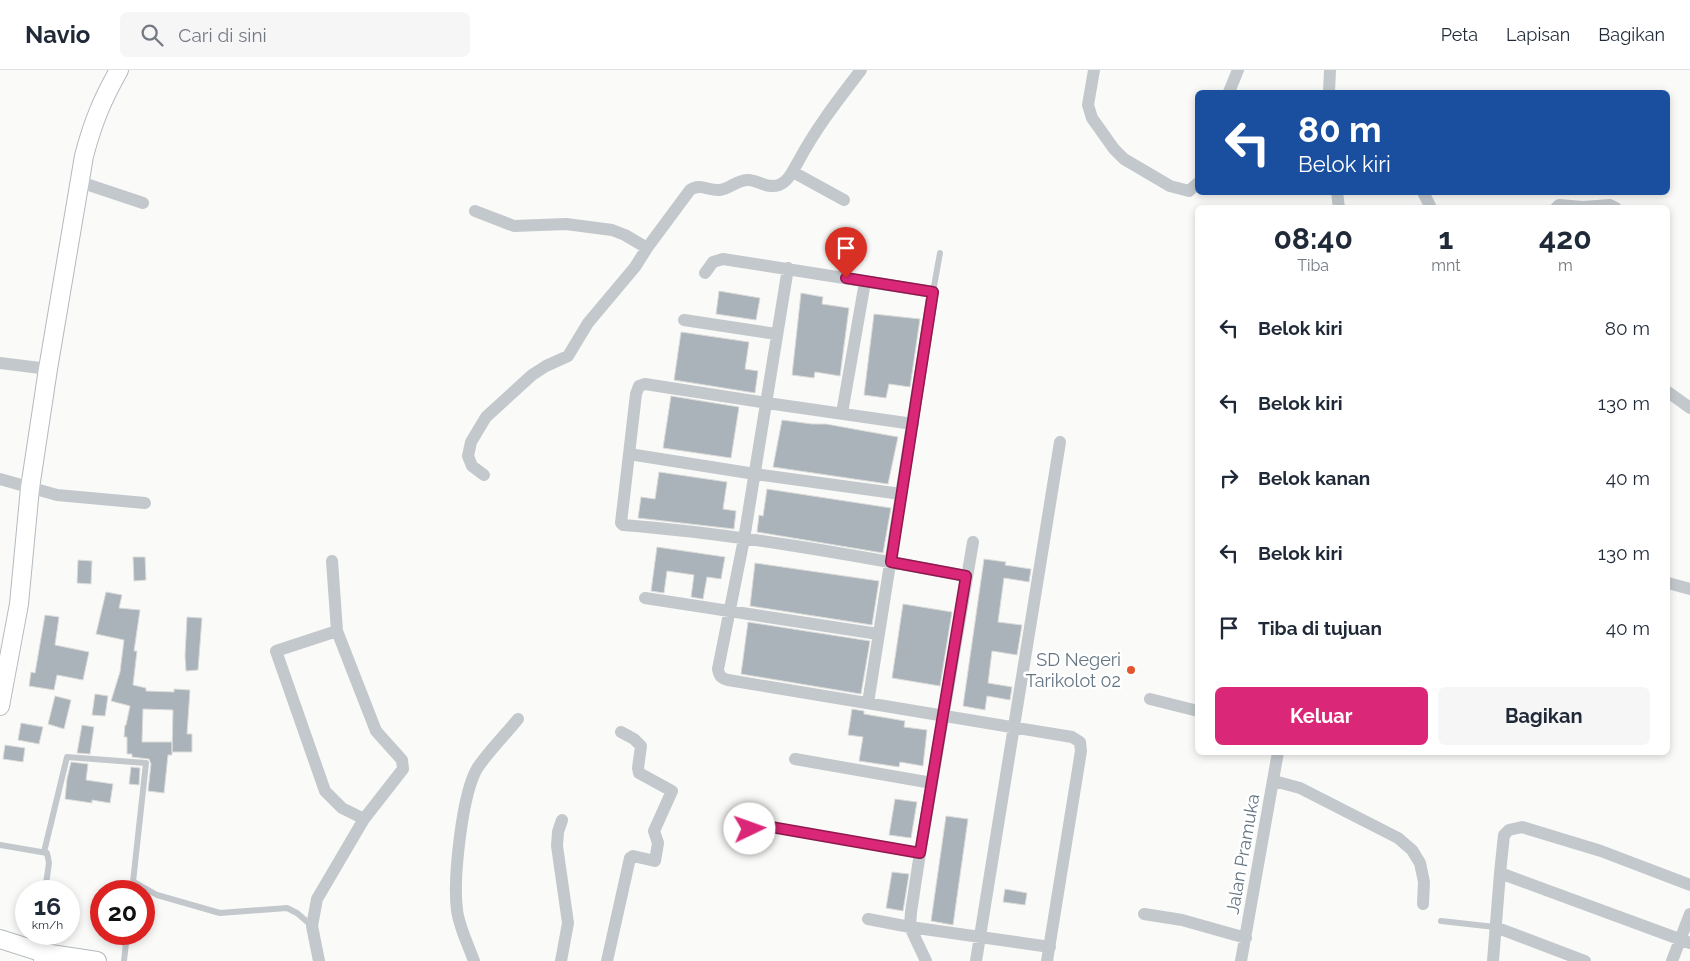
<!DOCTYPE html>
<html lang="id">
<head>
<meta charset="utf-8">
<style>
	:root { --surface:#fff; --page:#f6f6f7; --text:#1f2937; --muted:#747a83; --line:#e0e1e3; --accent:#db2777 }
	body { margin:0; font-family:Raleway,sans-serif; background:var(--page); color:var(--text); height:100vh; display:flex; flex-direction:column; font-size:19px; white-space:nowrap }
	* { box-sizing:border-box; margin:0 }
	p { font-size:16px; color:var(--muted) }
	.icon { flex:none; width:28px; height:28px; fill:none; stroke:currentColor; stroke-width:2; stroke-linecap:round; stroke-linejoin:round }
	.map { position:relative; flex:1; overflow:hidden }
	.details { position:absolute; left:1195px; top:135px; width:475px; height:550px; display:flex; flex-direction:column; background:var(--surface); border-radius:8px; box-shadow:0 2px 8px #0003 }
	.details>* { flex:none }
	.hud { position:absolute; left:1195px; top:20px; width:475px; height:105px; border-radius:8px; box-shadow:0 2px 8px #0003; background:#1a4fa0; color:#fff; overflow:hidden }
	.speed { position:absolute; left:15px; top:810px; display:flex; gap:10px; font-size:25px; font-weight:700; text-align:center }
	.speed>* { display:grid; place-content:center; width:65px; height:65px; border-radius:50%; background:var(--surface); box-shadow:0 2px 8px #0003; line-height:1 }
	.speed small { font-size:12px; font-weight:400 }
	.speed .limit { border:8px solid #d22; background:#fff; color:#111 }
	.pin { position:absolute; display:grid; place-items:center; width:42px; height:42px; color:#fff; margin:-51px -21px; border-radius:50% 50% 50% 0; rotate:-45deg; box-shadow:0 0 5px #0007 }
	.pin .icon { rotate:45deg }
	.me { position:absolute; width:55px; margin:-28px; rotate:87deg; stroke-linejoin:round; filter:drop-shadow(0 0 4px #0008) }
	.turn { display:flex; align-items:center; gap:18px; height:105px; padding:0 20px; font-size:22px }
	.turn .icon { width:65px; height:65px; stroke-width:2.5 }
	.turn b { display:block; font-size:35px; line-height:42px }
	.eta { display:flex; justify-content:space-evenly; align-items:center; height:85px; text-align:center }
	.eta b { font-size:30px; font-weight:700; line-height:35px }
	.cta { display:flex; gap:10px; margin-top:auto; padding:10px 20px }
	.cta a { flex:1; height:58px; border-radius:8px; background:var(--accent); color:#fff; font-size:20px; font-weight:700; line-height:58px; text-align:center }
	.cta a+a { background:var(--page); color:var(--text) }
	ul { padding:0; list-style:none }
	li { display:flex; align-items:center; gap:15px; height:75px; padding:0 20px }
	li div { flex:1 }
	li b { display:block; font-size:19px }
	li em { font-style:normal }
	header { display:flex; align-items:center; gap:30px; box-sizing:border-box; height:70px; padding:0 25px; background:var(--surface); border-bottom:1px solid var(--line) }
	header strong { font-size:24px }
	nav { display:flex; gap:28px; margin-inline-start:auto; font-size:18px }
	.search { width:350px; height:45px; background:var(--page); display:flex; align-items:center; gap:12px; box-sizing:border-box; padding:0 18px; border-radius:8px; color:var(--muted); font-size:19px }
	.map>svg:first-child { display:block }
	.building { fill:#aab3b9; stroke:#dcdcda }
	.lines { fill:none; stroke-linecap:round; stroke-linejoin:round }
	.secondary-casing { stroke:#b3babf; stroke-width:20 }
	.lane { stroke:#c3c8cc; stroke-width:6 }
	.street { stroke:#c3c8cc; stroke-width:12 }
	.secondary { stroke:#fff; stroke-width:18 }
	.route-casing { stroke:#8e194d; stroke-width:12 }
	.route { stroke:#db2777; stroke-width:9 }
	.poi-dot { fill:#e4572e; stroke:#fff; stroke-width:2 }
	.labels { text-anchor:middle; stroke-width:5; stroke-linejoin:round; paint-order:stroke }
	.poi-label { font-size:18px; fill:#657683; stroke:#fff; text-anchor:end }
	.street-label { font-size:18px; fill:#657683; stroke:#fff }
</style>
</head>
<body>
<header>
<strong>Navio</strong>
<div class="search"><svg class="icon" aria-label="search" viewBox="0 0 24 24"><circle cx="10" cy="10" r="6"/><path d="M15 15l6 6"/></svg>Cari di sini</div>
<nav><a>Peta</a><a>Lapisan</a><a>Bagikan</a></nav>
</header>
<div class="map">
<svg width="1690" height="891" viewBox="0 0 1690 891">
	<rect width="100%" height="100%" fill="#fafaf8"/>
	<path class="building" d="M719,221L760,228L756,250L716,244Z
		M801,223L823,227L822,234L849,238L840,306L815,302L814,308L792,305Z
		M874,244L920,249L910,317L889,314L886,328L864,325Z
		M681,262L749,272L745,299L758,301L755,323L674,310Z
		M671,326L739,337L731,388L663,378Z
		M782,350L812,354H826L898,367L888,414L773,397Z
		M659,402L727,412L723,439L736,441L734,459L638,448L641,427L655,429Z
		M767,419L891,438L883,483L757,462L759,445L763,446Z
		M657,477L725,487L721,509L707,507L703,529L691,527L694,505L667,501L664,523L651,521Z
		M133,487H145L146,510L134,511Z
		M984,489L1006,492L1005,495L1031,499L1029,512L1004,508L998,552L1022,555L1017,585L992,581L988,613L1012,617L1010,630L987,626L985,640L963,636Z
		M78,490L92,491L91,514L77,513Z
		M755,493L879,511L872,555L750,536Z
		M106,522L122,525L119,538L140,540L134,581H137L133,615L146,618V621L174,622V619L190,620L187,664H192V682H172L173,640L143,639L142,672H172V685H168L164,723L148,721L151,694L149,689L132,687V684H127V667H124L125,655H126L130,636L111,631L120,602L124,570L96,564Z
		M903,534L952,542L940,616L892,608Z
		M45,545L59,547L55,575L89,582L83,610L57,605L54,620L29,616L31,602L35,603Z
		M187,547L202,548L198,600L186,601L185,586Z
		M748,552L870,571L861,624L741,604Z
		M95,624L108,626L105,646L92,645Z
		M55,626L71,630L64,659L48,654Z
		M852,639L864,641V644L905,651L904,657L927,660L923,696L900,692L899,697L859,691L863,667L848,665Z
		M21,653L43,657L39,674L18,670Z
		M82,655L94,657L90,684L77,683Z
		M5,675L25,678L23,692L3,689Z
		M71,692L88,694L86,710L113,714L110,733L92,730V733L65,729L67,709Z
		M131,697L140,698L139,715L129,714Z
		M895,729L917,732L911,768L889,765Z
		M946,746L968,749L953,855L931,851Z
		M892,802L909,804L903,841L886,838Z
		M1005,819L1027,823L1025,835L1003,832Z"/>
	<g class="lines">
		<defs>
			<path id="secondary" d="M0,636L19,534L30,418L48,299L84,86C93,52 102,30 119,0
				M0,869L44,883
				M43,891L44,883L97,891"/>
		</defs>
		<use href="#secondary" class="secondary-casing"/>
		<path class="lane" d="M933,222L940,183
			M748,770L750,759L754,755L920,783
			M0,775L47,783L49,793L45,821
			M44,782L67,687L146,693L132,821
			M134,812L157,825L220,843L287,838L297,843L312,856
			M1441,851L1495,857
			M43,864L44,882
			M124,891L127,864"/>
		<path class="street" d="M1094,0L1088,35L1092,48L1114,79L1124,89L1170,116L1189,121L1198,113
			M1229,22L1238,0
			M1329,22L1330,0
			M793,102L844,130
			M80,112L143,133
			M1337,122L1339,138
			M1423,122L1431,138
			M1556,138L1559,135L1583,137L1610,135L1616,138
			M475,141L514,156L566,154L612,160L625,165L647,178
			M788,198L744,469L718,599C719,606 721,608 728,610L1072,667L1080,672L1081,681L1047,891
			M705,203L713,192L723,189L933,222L868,633
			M684,250L776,264
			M0,293L48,299
			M1668,322L1690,338
			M842,343L865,212
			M913,354L767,333L645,314L639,316L636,324L621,453L623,455C738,464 853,485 966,506
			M629,384L755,404L901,424
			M484,405L472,396L468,386L471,372L486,347L532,305L546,296L568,286L588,253L635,197L647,178L690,120C701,113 708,121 720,120C730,119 738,109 749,110C759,111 768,119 779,115C789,111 793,100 798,92C816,58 838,30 861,0
			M0,409L57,425L145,433
			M1668,513L1690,519
			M645,528L878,564
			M337,561L276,581L325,721L342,738L364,749
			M1150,629L1198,641
			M795,689L932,713
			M1274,711L1300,718L1398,768L1412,780L1420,793L1424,812L1423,834
			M1500,803L1690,873
			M1144,844L1182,850L1246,868
			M868,849L910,857L1050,877
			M1495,857L1585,891
			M319,891L312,856L317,829L364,749L403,699L402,690L376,661L337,561L332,491
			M474,891C468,874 459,857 457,840C453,809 462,722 478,697C490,680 505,665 518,649
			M561,891L568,853L557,776L558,762L562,750
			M607,891L630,788L633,786L655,791L658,773L654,761L672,721L639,703L638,698L641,676L634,669L621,662
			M926,891L910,857L911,842L920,783L973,472
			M976,891L1060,372
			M1241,891L1278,682
			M1493,891L1500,803L1504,765L1509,760L1522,757L1601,781L1690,815
			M1672,891L1690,844"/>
		<use href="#secondary" class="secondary"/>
	</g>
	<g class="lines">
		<defs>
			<path id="route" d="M750,759L754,754L920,783L966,506L891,492L933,222L846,208"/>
		</defs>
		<use href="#route" class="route-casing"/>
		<use href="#route" class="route"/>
	</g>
	<circle class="poi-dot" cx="1131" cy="600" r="5"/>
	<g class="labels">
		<g class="poi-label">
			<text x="1121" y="596">SD Negeri<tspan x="1121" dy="21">Tarikolot 02</tspan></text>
		</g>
		<g class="street-label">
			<text transform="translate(1243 784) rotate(-80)" y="6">Jalan Pramuka</text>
		</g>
	</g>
</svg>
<div class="speed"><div>16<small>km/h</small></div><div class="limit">20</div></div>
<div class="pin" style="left:846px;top:208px;background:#d93025"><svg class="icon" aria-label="arrive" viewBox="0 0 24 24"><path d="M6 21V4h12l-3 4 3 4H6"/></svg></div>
<svg class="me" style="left:750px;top:759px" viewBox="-20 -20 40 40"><circle r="19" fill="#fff"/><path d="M0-13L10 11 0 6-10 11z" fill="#db2777"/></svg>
<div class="hud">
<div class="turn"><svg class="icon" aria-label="left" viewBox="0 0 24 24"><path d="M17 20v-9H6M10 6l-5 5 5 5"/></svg><div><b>80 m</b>Belok kiri</div></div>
</div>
<section class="details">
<div class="eta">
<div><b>08:40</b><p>Tiba</p></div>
<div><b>1</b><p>mnt</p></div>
<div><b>420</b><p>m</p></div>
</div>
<ul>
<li><svg class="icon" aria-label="left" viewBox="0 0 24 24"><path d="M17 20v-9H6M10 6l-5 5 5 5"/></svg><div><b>Belok kiri</b></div><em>80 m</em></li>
<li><svg class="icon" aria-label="left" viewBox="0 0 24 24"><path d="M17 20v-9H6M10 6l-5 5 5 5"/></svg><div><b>Belok kiri</b></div><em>130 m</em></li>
<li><svg class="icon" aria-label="right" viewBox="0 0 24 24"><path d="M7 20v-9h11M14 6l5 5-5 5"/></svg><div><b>Belok kanan</b></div><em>40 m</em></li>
<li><svg class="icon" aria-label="left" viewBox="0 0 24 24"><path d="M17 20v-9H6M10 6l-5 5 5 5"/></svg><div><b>Belok kiri</b></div><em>130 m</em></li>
<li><svg class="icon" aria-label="arrive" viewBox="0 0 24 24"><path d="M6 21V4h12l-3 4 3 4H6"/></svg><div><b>Tiba di tujuan</b></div><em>40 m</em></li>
</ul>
<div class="cta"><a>Keluar</a><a>Bagikan</a></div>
</section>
</div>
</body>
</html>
